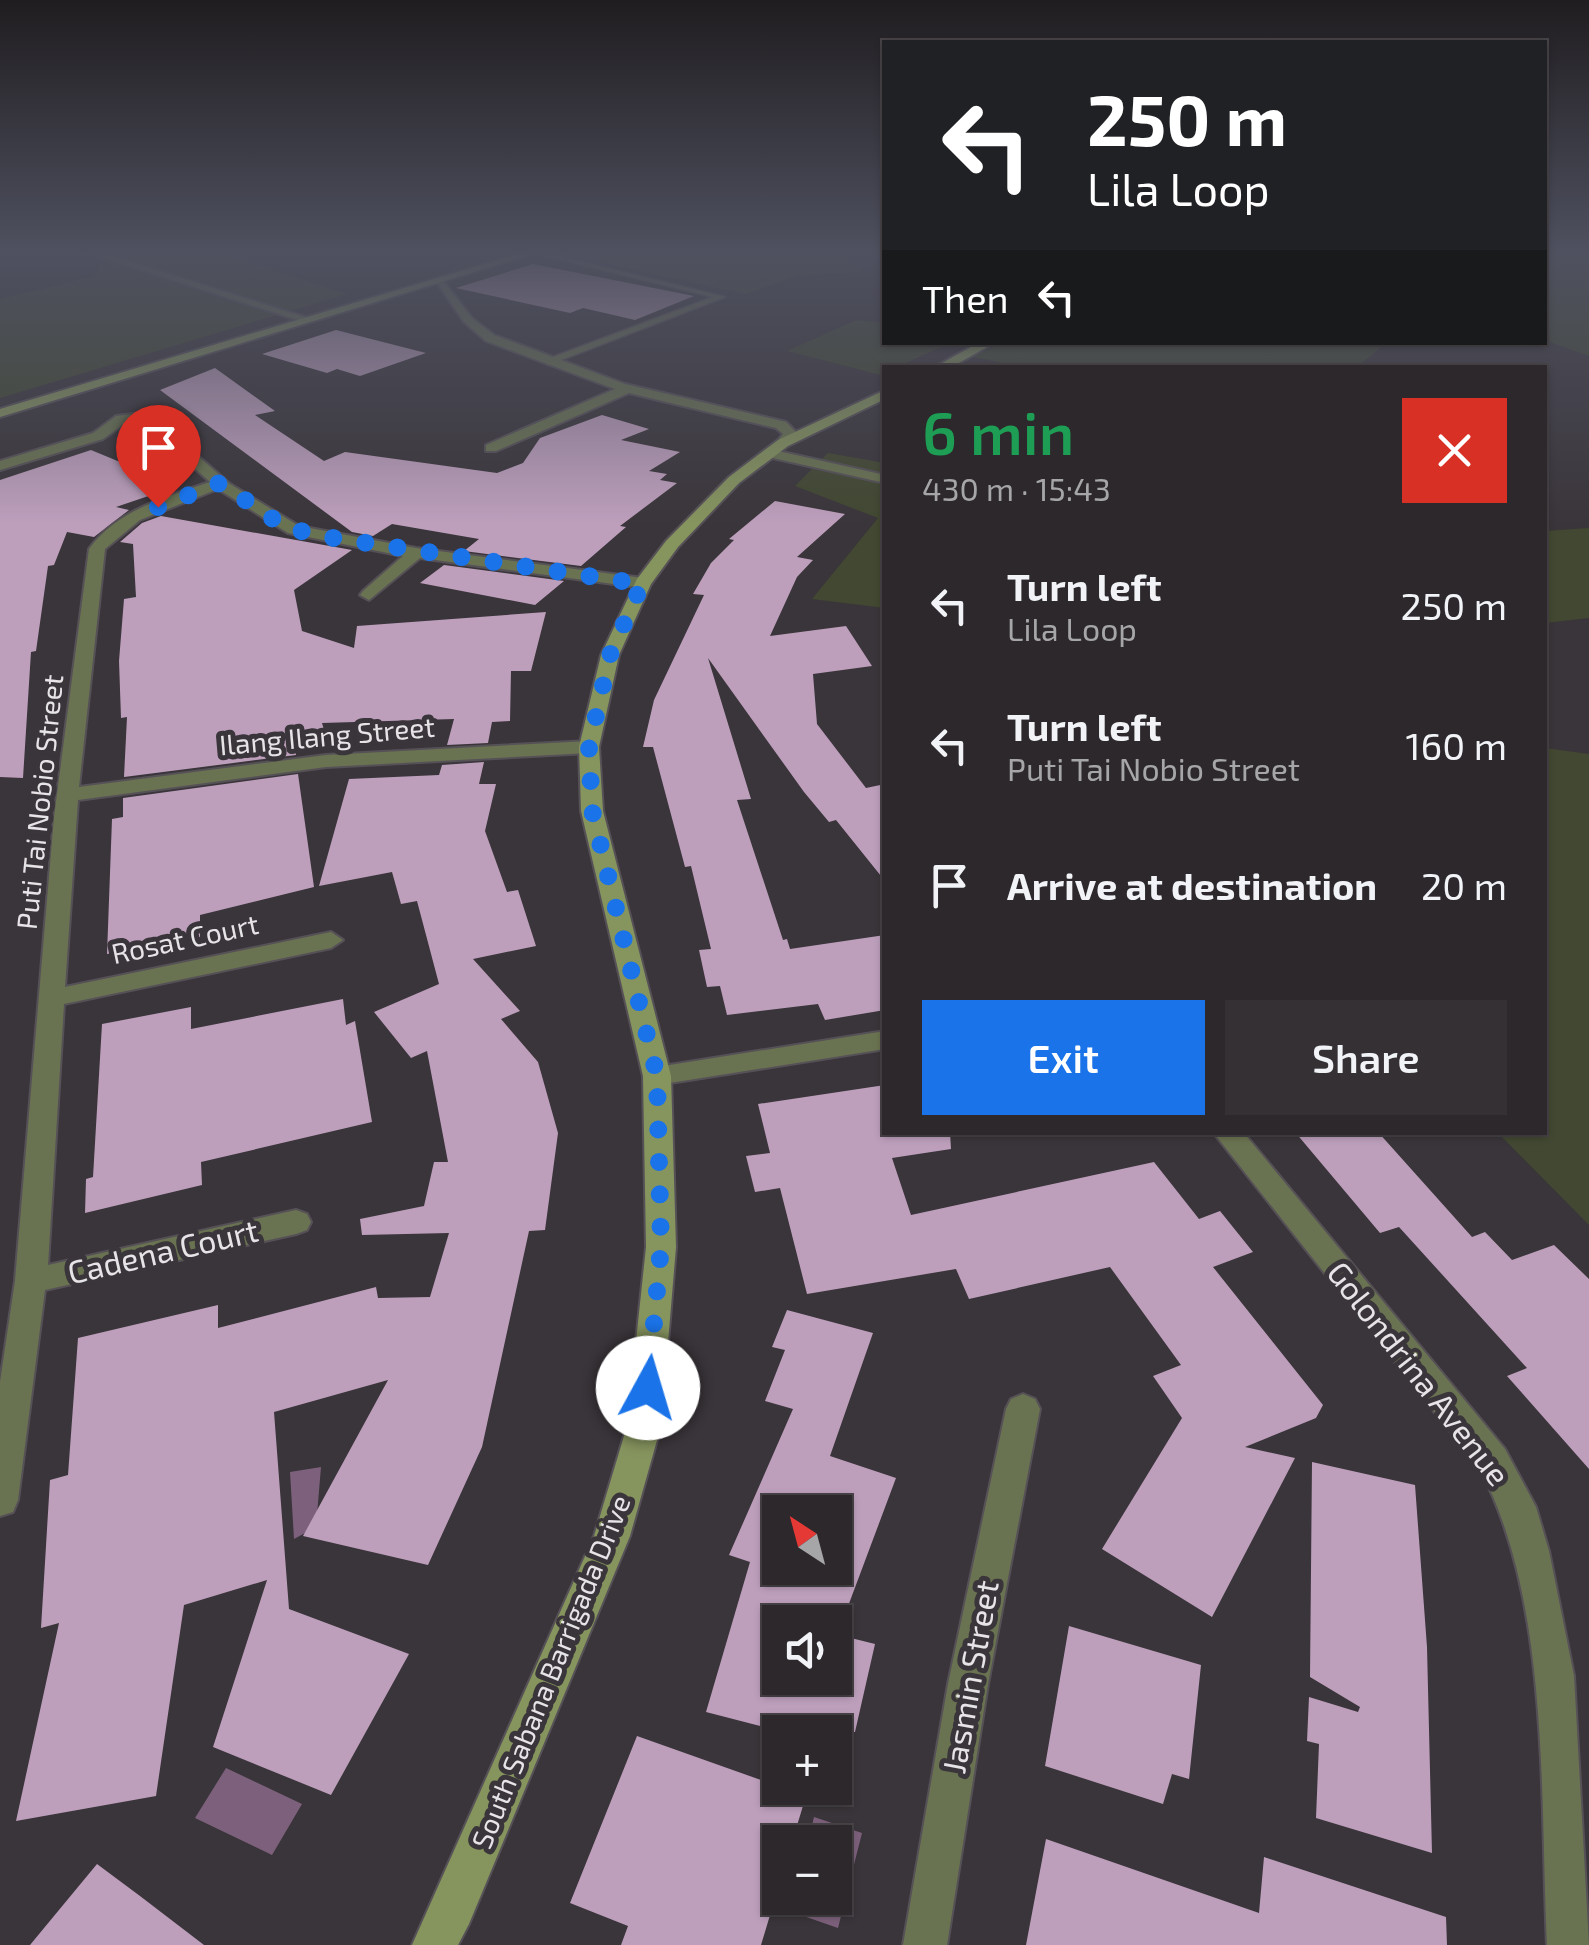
<!DOCTYPE html>
<html lang="en">
<head>
<meta charset="utf-8">
<style>
	:root { --surface:#2c282c; --page:#343034; --text:#f1f3f6; --muted:#a6a6a9; --line:#484448; --accent:#1a73e8 }
	body { margin:0; font-family:"Exo 2",sans-serif; background:var(--page); color:var(--text); height:100vh; display:flex; flex-direction:column; font-size:38px; white-space:nowrap }
	* { box-sizing:border-box; margin:0 }
	p { font-size:32px; color:var(--muted) }
	.icon { flex:none; width:55px; height:55px; fill:none; stroke:currentColor; stroke-width:2; stroke-linecap:round; stroke-linejoin:round }
	.map { position:relative; flex:1; overflow:hidden }
	.panel { position:absolute; left:882px; top:365px; width:665px; height:770px; display:flex; flex-direction:column; background:var(--surface); border-radius:0px; box-shadow:0 2px 8px #0004,0 0 0 2px var(--line) }
	.panel>* { flex:none }
	.guide { position:absolute; left:882px; top:40px; width:665px; height:305px; border-radius:0px; box-shadow:0 2px 8px #0004,0 0 0 2px var(--line); background:#202124; color:#fff; overflow:hidden }
	.needle { width:65px; rotate:324deg }
	.controls { position:absolute; left:762px; top:1495px; display:grid; gap:20px }
	.controls a { display:grid; place-items:center; width:90px; height:90px; border-radius:0px; background:var(--surface); box-shadow:0 2px 8px #0004,0 0 0 2px var(--line); font-size:50px }
	.pin { position:absolute; display:grid; place-items:center; width:85px; height:85px; color:#fff; margin:-102px -42px; border-radius:50% 50% 50% 0; rotate:-45deg; box-shadow:0 0 10px #0007 }
	.pin .icon { rotate:45deg }
	.me { position:absolute; width:110px; margin:-55px; rotate:6deg; stroke-linejoin:round; filter:drop-shadow(0 0 8px #0008) }
	.turn { display:flex; align-items:center; gap:35px; height:210px; padding:0 40px; font-size:45px }
	.turn .icon { width:130px; height:130px; stroke-width:2.5 }
	.turn b { display:block; font-size:70px; line-height:85px }
	.then { display:flex; align-items:center; height:95px; padding:0 40px; background:#0003; gap:20px; font-size:38px }
	.round { display:grid; place-items:center; flex:none; width:105px; height:105px; border-radius:0px; background:var(--page) }
	.overview { display:flex; align-items:center; justify-content:space-between; height:170px; padding:0 40px }
	h1 { font-size:60px; font-weight:600; line-height:75px; color:#1e9e55 }
	.primary-button { display:flex; gap:20px; margin-top:auto; padding:20px 40px }
	.primary-button a { flex:1; height:115px; border-radius:0px; background:var(--accent); color:#fff; font-size:40px; font-weight:600; line-height:115px; text-align:center }
	.primary-button a+a { background:var(--page); color:var(--text) }
	ul { padding:0; list-style:none }
	li { display:flex; align-items:center; gap:30px; height:140px; padding:0 40px }
	li div { flex:1 }
	li b { display:block; font-size:38px }
	li em { font-style:normal }
	.map>svg:first-child { display:block }
	.green { fill:#424831 }
	.water { fill:#7d617c }
	.building { fill:#bd9fbc; fill-rule:evenodd }
	.lines { fill:none; stroke-linecap:round; stroke-linejoin:round }
	.service-casing { stroke:#565156; stroke-width:3 }
	.minor-casing { stroke:#565156; stroke-width:4 }
	.secondary-casing { stroke:#565156; stroke-width:4 }
	.service { fill:#6a7351; fill-rule:evenodd }
	.minor { fill:#6a7351; fill-rule:evenodd }
	.secondary { fill:#86945e; fill-rule:evenodd }
	.route { stroke:#1a73e8; stroke-width:18; stroke-dasharray:0 32.4 }
	.labels { text-anchor:middle; stroke-width:10; stroke-linejoin:round; paint-order:stroke }
	.street-label { font-size:28px; fill:#e7e4e7; stroke:#3a353a }
	.near-street-label { font-size:32px; fill:#e7e4e7; stroke:#3a353a }
</style>
</head>
<body>
<div class="map">
<svg width="1589" height="1945" viewBox="0 0 1589 1945">
	<rect width="100%" height="100%" fill="#3a353a"/>
	<path class="green" d="M79,253H221L347,294L0,398V299L96,276L102,259Z
		M558,253H867L844,259L863,272L799,275L746,294Z
		M1545,253H1589V356L1545,340Z
		M856,320L885,323V342L950,343L897,367L885,368L881,375L787,351Z
		M1003,342H1386V343L1356,368H1027L973,357Z
		M828,453L885,463V608L812,599L878,518L795,486Z
		M1589,528V618L1545,623V531Z
		M1545,748L1589,754V1225L1498,1133L1545,1132Z"/>
	<path class="water" d="M321,1467L316,1527L294,1539L290,1472Z
		M226,1768L302,1804L272,1855L195,1818Z
		M814,1817L862,1833L838,1928L789,1911L793,1898H835V1842H808Z"/>
	<path class="building" d="M533,264L694,296L635,320L583,308L570,313L456,288Z
		M336,330L426,353L360,376L337,369L327,373L262,354Z
		M215,368L275,411L255,415L324,461L345,452L497,473L523,463L540,438L602,415L649,429L621,440L680,452L649,471L667,474L660,480L677,483L620,526L626,527L581,566L464,551L479,539L392,524L373,536L352,532L160,390Z
		M91,450L178,486L116,507L129,510L94,537L67,532L54,565L48,566L36,651L31,652L23,778L0,777V480Z
		M775,501L845,514L797,557L813,560L797,577L770,636L846,626L872,666L813,674L817,724L866,788L885,784V881L836,820L829,822L804,792L708,658L751,799L737,800L783,940L787,939L790,949L885,935V1010L825,1020L818,1004L727,1015L720,986L707,987L699,950L711,949L691,866L685,867L653,747H643L654,700L704,595L693,594L711,563L734,540L729,539Z
		M161,516L352,550L294,590L302,631L354,648L357,626L546,612L531,671H511L510,721L492,722L488,743L447,745L454,719L322,723L325,733L294,738L296,755L124,777L127,717L121,718L119,661L124,599L136,597L133,544L120,542L142,523Z
		M444,565L564,581L535,605L420,583Z
		M484,762L479,784H496L485,831L507,892L518,890L536,946L473,959L520,1011L501,1019L538,1062L558,1133L545,1230L529,1231L482,1447L428,1565L303,1536L388,1380L274,1412L289,1609L409,1654L331,1795L213,1747L267,1580L184,1605L156,1796L16,1821L59,1623L41,1628L50,1480L68,1475L78,1338L218,1305V1328L376,1287L378,1298L430,1297L449,1233L362,1235L360,1219L424,1206L434,1162H448L427,1051L411,1058L374,1012L439,984L417,901L401,904L392,872L319,886L349,779L439,775L442,765Z
		M298,774L314,887L200,915V937L107,954L112,819L123,817V798Z
		M343,999L346,1025L355,1021L372,1122L201,1162L202,1185L85,1213L86,1179L93,1177L102,1024L191,1007V1029Z
		M885,1085V1132H950L951,1149L892,1158L911,1215L1154,1162L1199,1219L1220,1211L1253,1252L1213,1267L1323,1405L1316,1418L1245,1447L1295,1458L1212,1617L1102,1549L1182,1418L1153,1376L1181,1365L1110,1267L969,1299L956,1269L807,1294L780,1188L755,1192L746,1156L770,1153L758,1104Z
		M1295,1132H1378L1472,1237L1485,1232L1512,1260L1554,1245L1589,1279V1469L1507,1376L1527,1368L1399,1227L1380,1233Z
		M787,1310L873,1333L830,1456L896,1478L838,1633L835,1622H780V1678H835V1634L875,1644L855,1732H783L706,1712L750,1562L729,1555L793,1409L765,1401L785,1350L772,1347ZM780,1512H835V1568H780Z
		M1312,1462L1415,1485L1427,1647L1432,1853L1316,1818L1319,1744L1307,1741L1309,1697L1358,1712L1360,1707L1310,1677Z
		M1069,1626L1201,1665L1189,1779L1172,1774L1163,1804L1045,1766Z
		M637,1736L806,1796L792,1842H780V1882L761,1945H621L628,1926L570,1903Z
		M1046,1839L1259,1913L1264,1857L1446,1917L1447,1945H1026Z
		M97,1864L140,1896L204,1945H30Z"/>
	<g class="lines">
		<defs>
			<path id="service" d="M533,253H545L725,297L548,365L545,360L713,297Z"/>
			<path id="minor" d="M88,253H103L314,320L304,322Z
				M441,278L472,318L494,335L625,384L786,422L798,434L783,447L776,443L783,434L776,428L629,393L496,451H486V445L615,389L486,341L464,322L436,281Z
				M148,412L169,417L167,429L230,484L299,526L416,548L643,578L652,583L643,588L420,558L369,600L360,595L363,591L403,556L288,533L218,489L140,520L105,549L79,787L326,755L589,741L599,747L589,753L326,767L78,800L65,987L331,932L343,940L331,948L64,1004L48,1265L296,1210L307,1214L311,1222L307,1230L296,1234L45,1290L18,1500L13,1512L0,1516V1382L15,1281L54,817L89,549C117,510 166,497 210,482L155,433L156,422L125,423L103,439L0,470V461L93,433L116,416Z
				M769,449L885,475V483L764,456L762,453Z
				M885,1031V1049L657,1085L647,1083L643,1076L647,1069L657,1067Z
				M1213,1132H1243L1505,1449L1536,1507L1549,1551L1574,1676L1589,1945H1547C1540,1797 1550,1604 1481,1471Z
				M1023,1394L1035,1399L1040,1409L988,1684L947,1945H903L948,1684L1006,1409L1011,1399Z"/>
			<path id="secondary" d="M521,253H536L0,417V409Z
				M980,342H996L950,368H933Z
				M885,390V399L788,446L739,483L678,547L651,584L619,655L599,747L603,811L671,1076L676,1247L661,1426L630,1536L469,1924L458,1945H412L594,1536L627,1426L646,1247L643,1076L581,811L579,747L601,655L637,579L666,541L729,477L778,440Z"/>
		</defs>
		<use href="#service" class="service-casing"/>
		<use href="#minor" class="minor-casing"/>
		<use href="#secondary" class="secondary-casing"/>
		<use href="#service" class="service"/>
		<use href="#minor" class="minor"/>
		<use href="#secondary" class="secondary"/>
	</g>
	<linearGradient id="sky" x2="0" y2="1"><stop stop-color="#201d20"/><stop offset="0.48" stop-color="#4f5160"/><stop offset="1" stop-color="#4f5160" stop-opacity="0"/></linearGradient>
	<rect width="1589" height="525" fill="url(#sky)"/>
	<g class="lines">
		<path class="route" d="M158,507L220,483L282,525L314,535L642,584L610,655L589,747L592,810L657,1076L661,1247L648,1388"/>
	</g>
	<g class="labels">
		<g class="street-label">
			<text transform="translate(327 736) rotate(-5)" y="10">Ilang Ilang Street</text>
			<text transform="translate(40 802) rotate(-84)" y="10">Puti Tai Nobio Street</text>
			<text transform="translate(185 939) rotate(-12)" y="10">Rosat Court</text>
			<text transform="translate(551 1672) rotate(-68)" y="10">South Sabana Barrigada Drive</text>
		</g>
		<g class="near-street-label">
			<text transform="translate(163 1252) rotate(-13)" y="11">Cadena Court</text>
			<text transform="translate(1418 1374) rotate(52)" y="11">Golondrina Avenue</text>
			<text transform="translate(971 1677) rotate(-80)" y="11">Jasmin Street</text>
		</g>
	</g>
</svg>
<div class="controls">
<a><svg class="needle" viewBox="-14 -14 28 28"><path d="M0-13l5 13h-10z" fill="#e53935"/><path d="M0 13l5-13h-10z" fill="#a6a6a9"/></svg></a>
<a><svg class="icon" aria-label="sound" viewBox="0 0 24 24"><path d="M4 9h4l5-4v14l-5-4H4zM17 9q2 3 0 6"/></svg></a>
<a>+</a>
<a>−</a>
</div>
<div class="pin" style="left:158px;top:507px;background:#d93025"><svg class="icon" aria-label="arrive" viewBox="0 0 24 24"><path d="M6 21V4h12l-3 4 3 4H6"/></svg></div>
<svg class="me" style="left:648px;top:1388px" viewBox="-20 -20 40 40"><circle r="19" fill="#fff"/><path d="M0-13L10 11 0 6-10 11z" fill="#1a73e8"/></svg>
<div class="guide">
<div class="turn"><svg class="icon" aria-label="left" viewBox="0 0 24 24"><path d="M17 20v-9H6M10 6l-5 5 5 5"/></svg><div><b>250 m</b>Lila Loop</div></div>
<div class="then">Then<svg class="icon" aria-label="left" viewBox="0 0 24 24"><path d="M17 20v-9H6M10 6l-5 5 5 5"/></svg></div>
</div>
<section class="panel">
<div class="overview"><div><h1>6 min</h1><p>430 m · 15:43</p></div><a class="round" style="background:#d93025;color:#fff"><svg class="icon" aria-label="close" viewBox="0 0 24 24"><path d="M6 6l12 12M18 6L6 18"/></svg></a></div>
<ul>
<li><svg class="icon" aria-label="left" viewBox="0 0 24 24"><path d="M17 20v-9H6M10 6l-5 5 5 5"/></svg><div><b>Turn left</b><p>Lila Loop</p></div><em>250 m</em></li>
<li><svg class="icon" aria-label="left" viewBox="0 0 24 24"><path d="M17 20v-9H6M10 6l-5 5 5 5"/></svg><div><b>Turn left</b><p>Puti Tai Nobio Street</p></div><em>160 m</em></li>
<li><svg class="icon" aria-label="arrive" viewBox="0 0 24 24"><path d="M6 21V4h12l-3 4 3 4H6"/></svg><div><b>Arrive at destination</b></div><em>20 m</em></li>
</ul>
<div class="primary-button"><a>Exit</a><a>Share</a></div>
</section>
</div>
</body>
</html>
